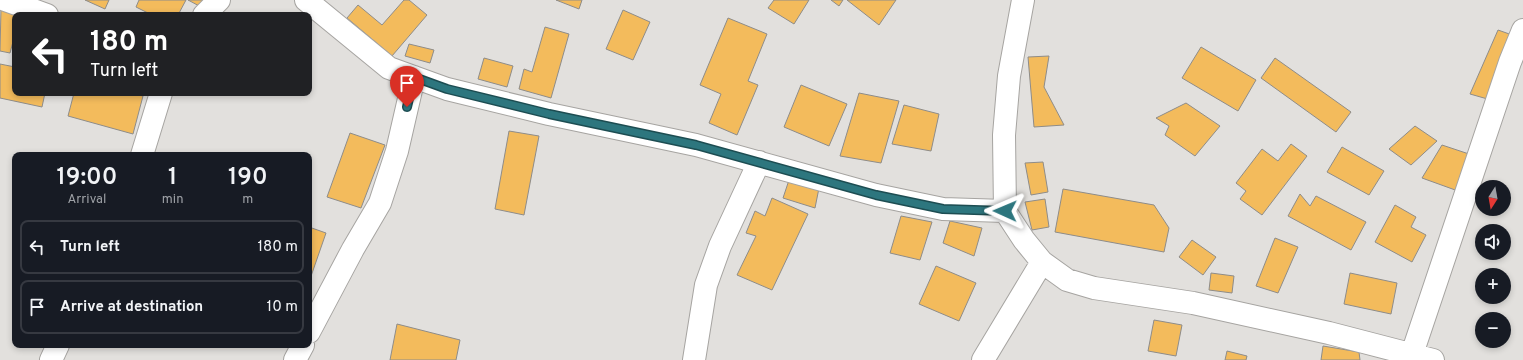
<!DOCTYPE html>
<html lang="en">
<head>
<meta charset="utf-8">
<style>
	:root { --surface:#171b24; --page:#20242c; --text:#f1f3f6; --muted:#9ea1a6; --line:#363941 }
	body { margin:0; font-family:Overpass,sans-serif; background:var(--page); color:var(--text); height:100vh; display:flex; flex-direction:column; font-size:15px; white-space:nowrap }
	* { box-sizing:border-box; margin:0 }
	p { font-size:13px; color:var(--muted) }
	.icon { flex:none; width:22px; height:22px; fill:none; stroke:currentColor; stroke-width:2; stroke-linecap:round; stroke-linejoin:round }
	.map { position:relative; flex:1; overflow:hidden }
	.sheet { position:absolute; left:12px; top:152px; width:300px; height:196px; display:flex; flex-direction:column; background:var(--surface); border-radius:8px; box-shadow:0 2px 6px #0003 }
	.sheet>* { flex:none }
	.top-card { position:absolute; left:12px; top:12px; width:300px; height:84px; border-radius:8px; box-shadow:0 2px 6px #0003; background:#202124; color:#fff; overflow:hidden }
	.needle { width:26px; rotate:191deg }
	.tools { position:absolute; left:1475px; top:180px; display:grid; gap:8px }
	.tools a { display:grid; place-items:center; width:36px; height:36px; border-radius:50%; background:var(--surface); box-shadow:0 2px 6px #0003; font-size:20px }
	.pin { position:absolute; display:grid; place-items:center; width:34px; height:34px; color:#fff; margin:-41px -17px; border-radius:50% 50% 50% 0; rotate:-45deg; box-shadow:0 0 4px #0007 }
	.pin .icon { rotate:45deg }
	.me { position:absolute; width:44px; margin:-22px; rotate:271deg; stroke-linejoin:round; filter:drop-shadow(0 0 3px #0008) }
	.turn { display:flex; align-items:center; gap:14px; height:84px; padding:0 12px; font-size:18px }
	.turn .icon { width:52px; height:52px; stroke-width:2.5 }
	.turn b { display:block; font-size:28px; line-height:34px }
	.eta { display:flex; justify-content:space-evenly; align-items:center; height:68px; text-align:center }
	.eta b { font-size:24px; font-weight:600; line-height:28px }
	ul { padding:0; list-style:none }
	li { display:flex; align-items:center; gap:12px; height:54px; margin:0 8px 6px; padding:0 4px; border:2px solid var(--line); border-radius:8px }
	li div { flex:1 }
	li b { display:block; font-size:15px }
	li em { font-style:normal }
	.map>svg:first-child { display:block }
	.building { fill:#f3bb5c; stroke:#8e8c89 }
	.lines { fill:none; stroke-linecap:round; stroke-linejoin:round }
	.street-casing { stroke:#a6a4a1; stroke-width:24 }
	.street { stroke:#fff; stroke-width:22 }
	.route-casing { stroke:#1d4d52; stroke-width:10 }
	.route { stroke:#2d767e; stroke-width:7 }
</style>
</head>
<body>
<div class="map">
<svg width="1523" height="360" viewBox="0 0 1523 360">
	<rect width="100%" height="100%" fill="#e2e0dd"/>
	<path class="building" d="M85,0H109L105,9Z
		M139,0H186L178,15H152L136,7Z
		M188,0H208L203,8Z
		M404,0H409L427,15L392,56L347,18L358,5L382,25Z
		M556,0H582L579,9Z
		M774,0H809L794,24L768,8Z
		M831,0H843L839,6Z
		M847,0H896L879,25Z
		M1,8L15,15V34L10,53L0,51Z
		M623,10L650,22L633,60L606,49Z
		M728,18L767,34L748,81L758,85L737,135L709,123L721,94L700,85Z
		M545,27L569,34L551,98L519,89L524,69L532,72Z
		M1498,30L1515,36L1491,100L1470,94Z
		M409,44L434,50L430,63L405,56Z
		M1201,47L1256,80L1238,111L1182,78Z
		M1049,56L1044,87L1064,125L1034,127L1028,57Z
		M484,58L513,66L507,87L478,79Z
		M1275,58L1351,112L1336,132L1261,78Z
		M0,64L15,67V93H45L42,107L0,98Z
		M801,85L847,104L829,146L784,127Z
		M74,93H132L143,96L133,134L68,116Z
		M859,93L899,101L881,163L840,156Z
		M1186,103L1220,126L1195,156L1165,135L1169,126L1156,118Z
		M904,105L939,114L931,151L892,144Z
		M1415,126L1437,141L1411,165L1389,149Z
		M509,131L539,136L524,215L495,209Z
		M350,133L385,145L361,208L327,197Z
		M1291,144L1307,156L1262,215L1240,199L1246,191L1236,183L1262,149L1278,161Z
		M1442,145L1472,155L1458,191L1422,178Z
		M1342,147L1384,171L1369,195L1327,172Z
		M1043,162L1048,192L1031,195L1025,163Z
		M789,180L819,188L815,208L783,198Z
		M1063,189L1154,205L1169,228L1164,252L1055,232Z
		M1300,194L1310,206L1316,196L1366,222L1351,250L1288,216Z
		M772,198L808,214L772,290L737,275L756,236L746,233L755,211L765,216Z
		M1045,199L1049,227L1032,230L1025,202Z
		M1395,205L1416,217L1411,227L1426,235L1412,262L1375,242Z
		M901,216L932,222L920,260L890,253Z
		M950,221L982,228L974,256L943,243Z
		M309,227L326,233L309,282Z
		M1275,238L1298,247L1278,293L1256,286Z
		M1192,240L1216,257L1203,275L1179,257Z
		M936,266L976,283L959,321L919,304Z
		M1211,273L1234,276L1232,293L1209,290Z
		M1350,273L1397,283L1391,314L1344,304Z
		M1154,320L1182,325L1176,356L1148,351Z
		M397,324L460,340L456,360H390Z
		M1323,346L1359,352L1360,360H1321Z
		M1227,351L1247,356L1246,360H1225Z"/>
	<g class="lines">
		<defs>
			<path id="street" d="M5,0L47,15
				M306,0L389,68L447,89L549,114L696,145L876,195L943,209L1005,211
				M1023,0L1009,76L1004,135L1005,211L1024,240L1042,262L1067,280L1094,288L1193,303L1329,333L1433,360
				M204,15L219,0
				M142,155L161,93
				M309,332L353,249L380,203L397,151L414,77
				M1412,354L1510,62L1523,30
				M51,360L58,345
				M295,360L303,345
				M694,360L706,285L720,246L759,162
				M983,360L1042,262"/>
		</defs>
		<use href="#street" class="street-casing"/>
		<use href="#street" class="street"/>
	</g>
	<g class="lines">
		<defs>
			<path id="route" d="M407,107L414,77L447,89L549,114L696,145L876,195L943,209L1005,211"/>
		</defs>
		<use href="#route" class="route-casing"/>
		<use href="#route" class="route"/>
	</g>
</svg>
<div class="tools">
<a><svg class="needle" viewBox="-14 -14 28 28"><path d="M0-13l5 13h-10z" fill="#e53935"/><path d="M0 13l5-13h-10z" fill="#9ea1a6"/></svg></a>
<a><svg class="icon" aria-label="sound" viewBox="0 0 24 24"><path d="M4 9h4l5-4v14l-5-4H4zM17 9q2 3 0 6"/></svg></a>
<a>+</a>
<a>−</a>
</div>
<div class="pin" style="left:407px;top:107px;background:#d93025"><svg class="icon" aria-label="arrive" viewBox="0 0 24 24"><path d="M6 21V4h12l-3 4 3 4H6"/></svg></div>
<svg class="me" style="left:1005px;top:211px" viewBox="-20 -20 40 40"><path d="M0-17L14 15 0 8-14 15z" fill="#2d767e" stroke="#fff" stroke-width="4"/></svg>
<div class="top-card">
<div class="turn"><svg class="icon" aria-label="left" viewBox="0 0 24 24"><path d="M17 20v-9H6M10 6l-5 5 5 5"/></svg><div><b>180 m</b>Turn left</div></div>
</div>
<section class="sheet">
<div class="eta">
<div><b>19:00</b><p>Arrival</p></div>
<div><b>1</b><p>min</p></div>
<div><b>190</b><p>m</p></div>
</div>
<ul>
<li><svg class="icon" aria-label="left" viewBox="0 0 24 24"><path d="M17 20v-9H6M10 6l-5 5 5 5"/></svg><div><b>Turn left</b></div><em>180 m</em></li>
<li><svg class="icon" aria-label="arrive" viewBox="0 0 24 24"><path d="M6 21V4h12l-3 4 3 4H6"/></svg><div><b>Arrive at destination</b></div><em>10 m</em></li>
</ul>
</section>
</div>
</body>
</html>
